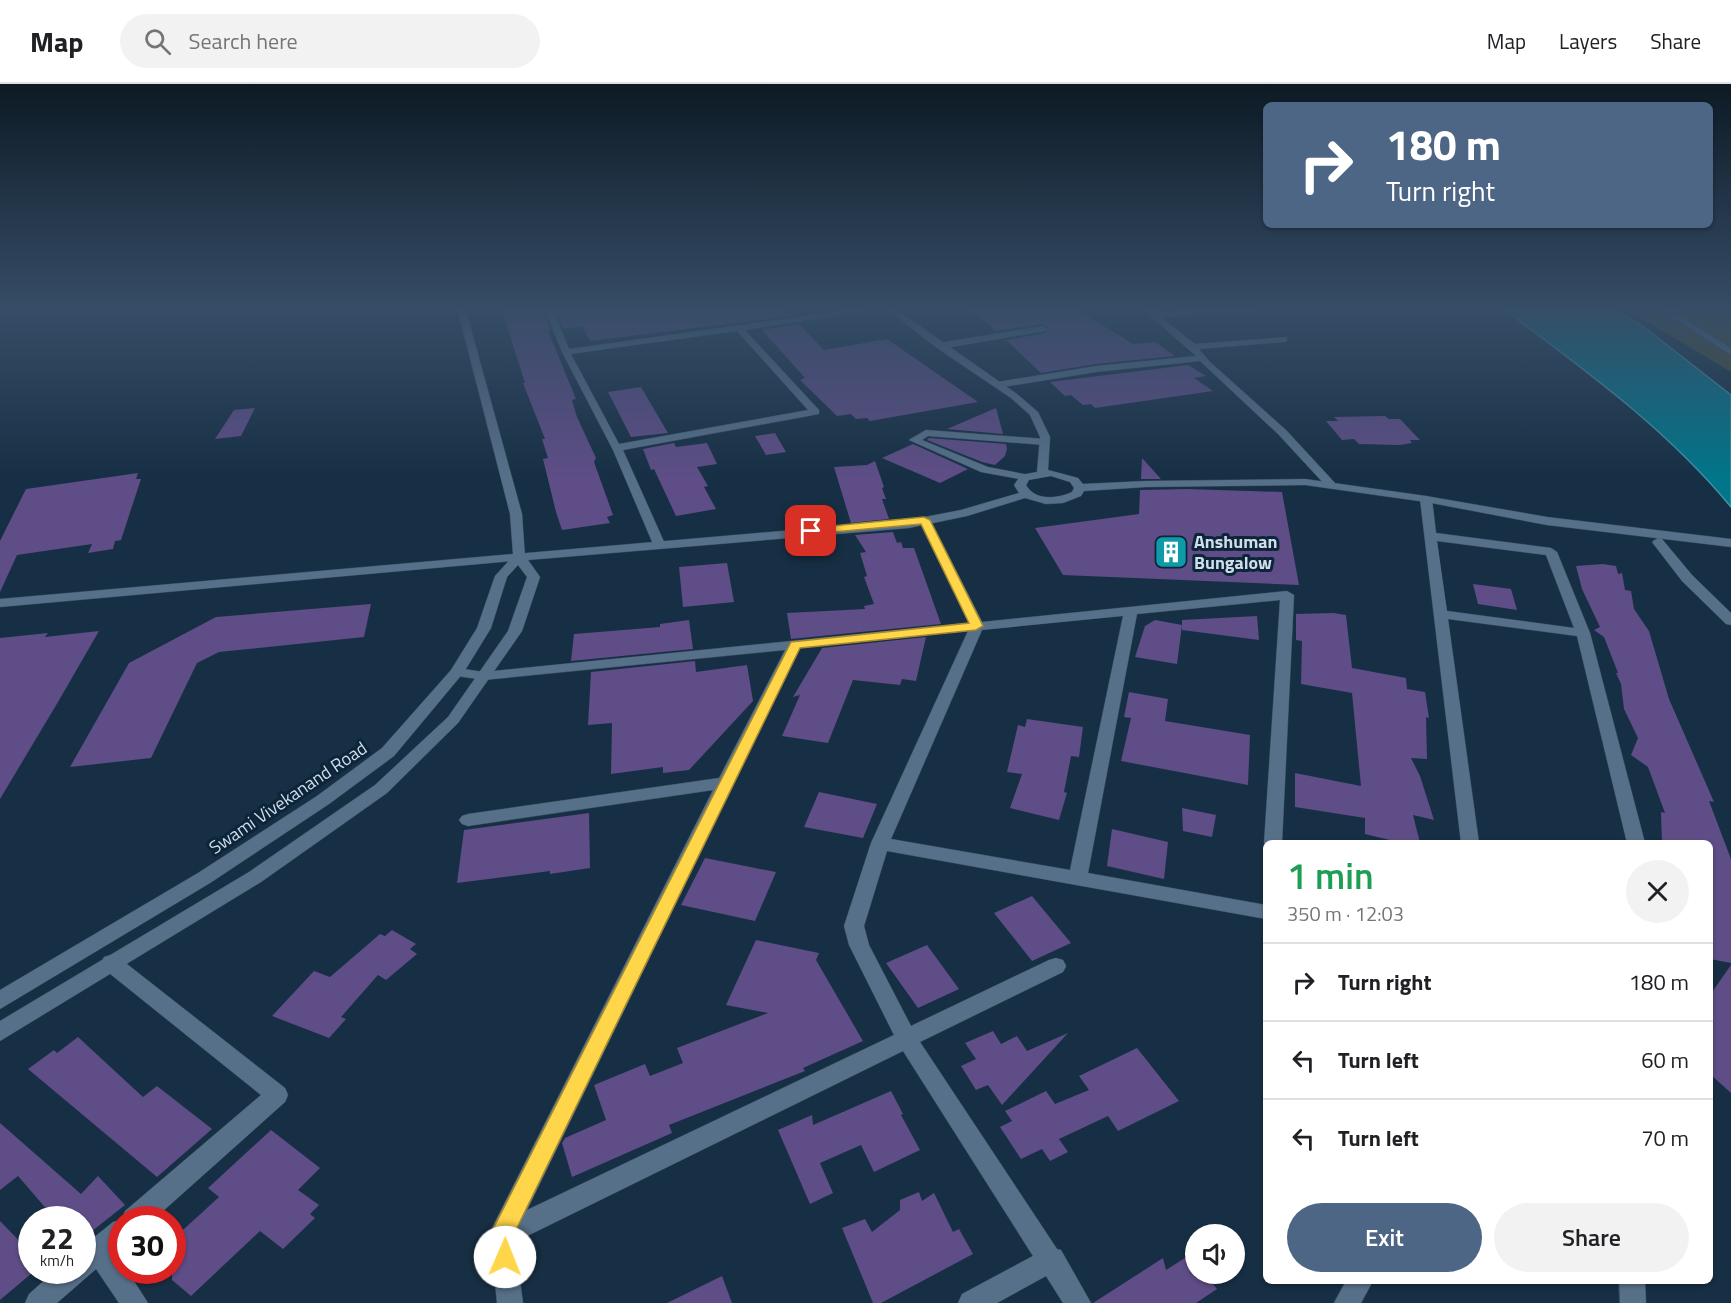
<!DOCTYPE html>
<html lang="en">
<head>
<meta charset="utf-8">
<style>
	:root { --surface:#fff; --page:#f2f2f2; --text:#202124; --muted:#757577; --line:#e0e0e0; --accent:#4d6685 }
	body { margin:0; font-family:"Titillium Web",sans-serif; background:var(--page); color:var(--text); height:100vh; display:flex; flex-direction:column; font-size:22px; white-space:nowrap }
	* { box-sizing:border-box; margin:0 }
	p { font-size:20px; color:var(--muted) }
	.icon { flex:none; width:33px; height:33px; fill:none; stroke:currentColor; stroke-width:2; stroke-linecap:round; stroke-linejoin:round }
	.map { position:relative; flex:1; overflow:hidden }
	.details { position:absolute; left:1263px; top:756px; width:450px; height:444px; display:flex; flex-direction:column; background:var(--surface); border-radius:9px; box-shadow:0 2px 4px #0004 }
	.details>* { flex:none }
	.hud { position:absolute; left:1263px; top:18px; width:450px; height:126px; border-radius:9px; box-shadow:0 2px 4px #0004; background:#4d6685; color:#fff; overflow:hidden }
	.tools { position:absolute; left:1185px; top:1140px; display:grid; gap:12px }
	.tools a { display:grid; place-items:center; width:60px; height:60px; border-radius:50%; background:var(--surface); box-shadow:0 2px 4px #0004; font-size:30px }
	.speed { position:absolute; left:18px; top:1122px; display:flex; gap:12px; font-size:30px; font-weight:700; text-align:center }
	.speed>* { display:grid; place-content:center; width:78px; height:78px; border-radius:50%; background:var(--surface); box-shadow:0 2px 4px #0004; line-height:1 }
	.speed small { font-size:15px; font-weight:400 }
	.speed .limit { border:9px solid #d22; background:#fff; color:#111 }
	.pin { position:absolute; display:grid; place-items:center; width:51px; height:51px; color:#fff; margin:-26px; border-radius:12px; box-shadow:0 3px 9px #0006 }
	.me { position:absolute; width:66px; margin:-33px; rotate:1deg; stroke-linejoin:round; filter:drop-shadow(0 0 4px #0008) }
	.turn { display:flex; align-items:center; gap:21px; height:126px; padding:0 24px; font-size:27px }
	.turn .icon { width:78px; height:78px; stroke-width:2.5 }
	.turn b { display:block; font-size:42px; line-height:51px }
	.round { display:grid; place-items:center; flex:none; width:63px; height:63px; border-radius:32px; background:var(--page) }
	.overview { display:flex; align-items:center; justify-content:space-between; height:102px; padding:0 24px }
	h1 { font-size:36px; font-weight:600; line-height:45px; color:#1e9e55 }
	.primary-button { display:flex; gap:12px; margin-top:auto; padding:12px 24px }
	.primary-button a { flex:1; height:69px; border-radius:36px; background:var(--accent); color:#fff; font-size:24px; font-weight:600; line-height:69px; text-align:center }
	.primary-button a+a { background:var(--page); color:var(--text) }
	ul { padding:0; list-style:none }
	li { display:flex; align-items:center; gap:18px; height:78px; padding:0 24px; border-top:2px solid var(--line) }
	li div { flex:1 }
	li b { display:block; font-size:22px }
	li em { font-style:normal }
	header { display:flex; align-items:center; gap:36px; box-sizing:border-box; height:84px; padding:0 30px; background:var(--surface); border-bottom:2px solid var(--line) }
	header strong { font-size:28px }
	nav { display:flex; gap:33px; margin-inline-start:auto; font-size:21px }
	.search { width:420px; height:54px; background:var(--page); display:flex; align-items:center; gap:15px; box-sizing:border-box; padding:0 21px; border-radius:33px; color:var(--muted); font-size:22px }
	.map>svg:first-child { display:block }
	.green { fill:#4a512c }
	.water { fill:#01758a; stroke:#3f94a7; stroke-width:1.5 }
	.building { fill:#5e4d86 }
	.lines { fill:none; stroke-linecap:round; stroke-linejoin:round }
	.pedestrian-casing { stroke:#374b5c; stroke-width:1 }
	.minor-casing { stroke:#374b5c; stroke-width:1 }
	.tertiary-casing { stroke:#374b5c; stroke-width:1 }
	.secondary-casing { stroke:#374b5c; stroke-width:1 }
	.pedestrian { fill:#577089; fill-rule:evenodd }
	.minor { fill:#577089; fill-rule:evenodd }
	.tertiary { fill:#577089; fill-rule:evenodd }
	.secondary { fill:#577089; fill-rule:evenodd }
	.route { fill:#ffd54a; stroke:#a68a30; stroke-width:1.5 }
	.labels { text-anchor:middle; stroke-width:6; stroke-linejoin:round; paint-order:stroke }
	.poi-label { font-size:18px; font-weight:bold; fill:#d0deec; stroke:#0d2539; text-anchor:start }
	.street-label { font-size:18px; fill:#d0deec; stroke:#0d2539 }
</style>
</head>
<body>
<header>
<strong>Map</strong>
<div class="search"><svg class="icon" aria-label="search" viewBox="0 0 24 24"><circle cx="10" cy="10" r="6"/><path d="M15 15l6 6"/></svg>Search here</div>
<nav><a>Map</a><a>Layers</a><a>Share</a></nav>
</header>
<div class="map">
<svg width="1731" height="1219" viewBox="0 0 1731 1219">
	<rect width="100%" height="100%" fill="#172f44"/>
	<path class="green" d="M1623,223H1731V288Z"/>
	<path class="water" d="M1501,223H1612L1644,243L1731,311V423C1666,344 1582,284 1501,223Z"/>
	<path class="building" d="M501,223H542L551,246L548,247L576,315L572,316L577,333L596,374L594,378L613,431L607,433L610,439L562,446L556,428L543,375L548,374L542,355H545L523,299H525Z
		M554,223H784L792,232L590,257L582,242L563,245Z
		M966,223H1074L1133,260L1155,258L1175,272L1096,280L1041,289L1006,256L1046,249L1048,243L1043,240L996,247Z
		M799,240L824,266L887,255L978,318L870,337L867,334L856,335L851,330L837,332L800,296L805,294L762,246Z
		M1188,281L1206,292L1194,294L1213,307L1095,324L1091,320L1083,321L1071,311L1065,312L1050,298Z
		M641,303L668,349L631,353L608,308Z
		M255,324L241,352L215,355L234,326Z
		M996,324L1003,350L947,345Z
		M1385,332L1389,335H1400L1420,356H1410L1412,359L1399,361L1359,360L1354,355L1342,356L1326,337H1338L1334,333Z
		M775,349L786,368L766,371L755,352Z
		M929,354L1006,360L1007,365L1005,372L995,381L982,378L927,356Z
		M674,359L676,363L707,359L717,380L697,383L708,402L704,403L716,425L676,432L654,385L651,386L643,365Z
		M913,360L968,385L940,399L882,374Z
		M1142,374L1161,395H1141Z
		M875,377L884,403L882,404L886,415H882L889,435L851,439L834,383L867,381Z
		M138,389L136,395H141L121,456L115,457L113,465L88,469L92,460L17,471L0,508V457L26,405Z
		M1187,405L1282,408L1299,501L1063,491L1035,444L1139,430L1140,406Z
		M893,448L897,459L901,458L903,464H914L941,540L791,555L787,529L865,525L864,522L874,520L864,493L867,492L860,469L866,468L855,451Z
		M727,479L734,518L683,523L679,483Z
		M1603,480L1616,482L1618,490L1622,489L1625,506L1631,507L1634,525L1649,547L1669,615L1714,718L1709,717L1731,775V879L1710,875V759H1662L1661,728L1665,729L1648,683L1631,671L1638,654L1624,625L1621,600L1616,589H1618L1604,553L1594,546L1600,543L1582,505L1576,482Z
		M1473,500L1511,505L1517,526L1478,520Z
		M371,520L364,553L219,568L197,579L151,674L70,683L129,579L216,533Z
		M1333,529L1346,531L1352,584L1406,594L1407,605L1425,608L1429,634L1426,633L1427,675L1411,674L1420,692L1434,736L1413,731L1420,759H1402L1365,750V734L1295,723V689L1361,702L1352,609L1301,600L1302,557L1296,556V530Z
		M1257,532L1259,556L1182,546V541L1177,580L1135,573L1145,542L1155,536L1182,541V536Z
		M689,536L693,565L571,577L574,550L660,543V540Z
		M99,547L58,618L0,715V554L48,549L45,553Z
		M926,553L916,597L902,595L900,601L853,596L828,659L782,652L800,611L793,613L822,564Z
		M695,577L696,588L747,581L753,617L689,686L663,689V683L611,690L612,639L588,641L591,588Z
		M1129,608L1168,615L1165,637L1250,651L1248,701L1121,677L1131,634L1124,633Z
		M1027,635L1083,643L1079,673L1071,672L1064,708L1067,709L1059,736L1010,724L1022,690L1007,688L1018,641L1025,643Z
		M819,708L877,720L863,754L804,743Z
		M1182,724L1216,731L1212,753L1183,747Z
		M589,729L590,784L550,790V787L457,799L464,746Z
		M1112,745L1168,758L1164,795L1107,782Z
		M705,774L776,788L755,837L681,821Z
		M1032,812L1071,859L1032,877L994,829Z
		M392,846L416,860L410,865L417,870L386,896L378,891L341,933L346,935L329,954L272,932L314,887L330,893L380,850L385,852Z
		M756,856L819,869L816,876L863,957L803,984L805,987L669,1041L672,1049L572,1093L562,1059L565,1054L606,1036L594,1001L645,980L650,992L683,979L677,964L768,929L726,921Z
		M927,861L959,905L918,924L886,879Z
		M1731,881V1009L1710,990V911Z
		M993,947L1001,960L1017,952L1027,967L1068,949L1002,1021L988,1001L976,1006L961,982L976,975L965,959Z
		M78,953L143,1013L157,1002L212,1045L157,1093L28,985L54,966L57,969Z
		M1137,964L1179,1017L1118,1047L1108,1032L1059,1055L1068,1068L1050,1077L1042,1065L1021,1075L1000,1043L1012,1037L1005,1027L1046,1007L1055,1020L1089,1006L1079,992Z
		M891,1007L903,1030L901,1031L920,1066L874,1088L861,1061L820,1079L833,1109L810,1120L778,1046L812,1031L813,1041Z
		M0,1039L81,1110L98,1092L125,1121L82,1155V1136H56L18,1092L0,1106Z
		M271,1046L320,1084L298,1106L319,1121L310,1130L315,1134L283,1165L260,1147L191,1212L172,1196V1156L219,1113L208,1104Z
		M919,1108L922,1117L934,1109L953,1148L959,1145L973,1170L881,1219H873L842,1144L865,1135L872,1148L900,1126V1116Z
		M0,1137L32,1170V1189L0,1216Z
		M1196,1167V1190H1205L1217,1205L1196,1219H1093L1163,1174L1166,1186Z
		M722,1192L732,1219H667Z"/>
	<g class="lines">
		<defs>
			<path id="pedestrian" d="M1656,223H1666L1731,264V271Z
				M1658,454L1662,455L1692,491L1731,529V541L1726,540L1682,497L1652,458Z"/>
			<path id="minor" d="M544,223H552L569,265L870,223H892L745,246L819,326V330L623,366L665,460L659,464L653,460L613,366L562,268ZM737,247L808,326L619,360L571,270Z
				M1140,223H1149L1156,228L1272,223L1269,226L1161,233L1195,260L1287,253V257L1284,258L1199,265L1209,277L1286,346L1335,399V403H1327L1278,350L1200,277L1096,288L997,304L992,301L997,298L1096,282L1196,272Z
				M1043,242L1047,245L1046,247L939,265L935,262L939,259Z
				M926,346L1045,355L1050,358L1045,361L928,352L922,356L988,383L1029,391L1031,393L1025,396L981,388L909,356Z
				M1426,412L1432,415L1436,449L1551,464L1557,468L1590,549L1645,759H1627L1577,552L1448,535L1479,759H1461L1420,415ZM1437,457L1546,471L1574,544L1447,527Z
				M925,433L931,437L982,538L1287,507L1294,511L1282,759H1266V762L1264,759L1280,516L1137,530L1088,789L1266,821V835L887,767L864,842L869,861L911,942L1049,876L1056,874L1063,876L1066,882L1063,888L920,958L1057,1165L1061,1166L1091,1219H1063L1046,1192L997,1219H958L962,1210L1033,1172L903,967L515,1158L523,1219H497L490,1151L493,1142L713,706L468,742L462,740L459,736L462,732L468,730L719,694L785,566L484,596L457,592L450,588L457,584L484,588L969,539L919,437ZM1123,532L1070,786L891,755L982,546ZM968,547L871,759L844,842L849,861L894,951L527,1126L800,564Z
				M111,871L118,873L285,1004L288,1011L285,1018L153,1136H122V1163L115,1169L122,1179V1186H127L148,1219H119L96,1185L57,1219H25L29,1210L56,1186H82V1163L113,1138L122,1135L125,1127L261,1011L104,885L101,879L104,873Z
				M1346,1197H1373L1361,1219H1334Z
				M1619,1197H1645L1646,1219H1620Z"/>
			<path id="tertiary" d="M457,223H465L522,430L525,473L523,476L0,523V515L513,470L510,430Z"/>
			<path id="secondary" d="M884,223H893L1017,310L1038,328L1050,353L1048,386L1078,394L1083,400L1146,397L1305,395L1426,412L1547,433L1731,455V463L1547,441L1426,418L1305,401L1146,403L1084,407L1081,412L1063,419L1046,420L1025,414L967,432L909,444L528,476L540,493L522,547L458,639L387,709L261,798L0,957V937L249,788L375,701L448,633L508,547L527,493L518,481L507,493L491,544L464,588L394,672L329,720L210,799L0,925V906L198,789L317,712L382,664L451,586L477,544L495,492L515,470L909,436L961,426L1019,409L1014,401L1021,391L1037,388L1040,353L1030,331L1011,314L937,264ZM1051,392L1070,398L1074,404L1072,408C1057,415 1035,417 1026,401L1029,396Z"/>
		</defs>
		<use href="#pedestrian" class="pedestrian-casing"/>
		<use href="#minor" class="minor-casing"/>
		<use href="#tertiary" class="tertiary-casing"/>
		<use href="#secondary" class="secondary-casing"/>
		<use href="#pedestrian" class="pedestrian"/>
		<use href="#minor" class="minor"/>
		<use href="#tertiary" class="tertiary"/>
		<use href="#secondary" class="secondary"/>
	</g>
	<linearGradient id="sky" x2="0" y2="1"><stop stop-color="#0d1a25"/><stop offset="0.57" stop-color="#364d67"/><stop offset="1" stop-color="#364d67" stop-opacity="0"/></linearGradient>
	<rect width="1731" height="394" fill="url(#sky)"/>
	<path class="route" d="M924,433L930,436L983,542L976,546L800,564L513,1152L516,1173L513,1181L505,1185L497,1181L491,1151L494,1143L791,558L969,539L921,440L811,450L805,447L811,444Z"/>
	<defs>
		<symbol id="building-square" viewBox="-11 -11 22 22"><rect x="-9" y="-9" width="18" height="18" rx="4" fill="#0f9aa8" stroke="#0d2539"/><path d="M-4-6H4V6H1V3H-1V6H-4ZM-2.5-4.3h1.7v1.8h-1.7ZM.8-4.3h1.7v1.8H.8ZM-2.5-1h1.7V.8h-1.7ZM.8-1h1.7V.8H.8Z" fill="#fff"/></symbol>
	</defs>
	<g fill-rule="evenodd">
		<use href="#building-square" x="1152" y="449" width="38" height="38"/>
	</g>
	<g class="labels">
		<g class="poi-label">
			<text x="1194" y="464">Anshuman<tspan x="1194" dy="21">Bungalow</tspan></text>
		</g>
		<g class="street-label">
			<text transform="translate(288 714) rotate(-34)" y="6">Swami Vivekanand Road</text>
		</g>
	</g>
</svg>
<div class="tools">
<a><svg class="icon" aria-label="sound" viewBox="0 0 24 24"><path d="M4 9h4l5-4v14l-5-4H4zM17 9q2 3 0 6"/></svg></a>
</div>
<div class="speed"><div>22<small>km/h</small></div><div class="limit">30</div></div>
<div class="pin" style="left:811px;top:447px;background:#d93025"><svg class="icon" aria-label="arrive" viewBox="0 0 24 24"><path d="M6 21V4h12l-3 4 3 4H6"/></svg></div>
<svg class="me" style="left:505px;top:1173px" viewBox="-20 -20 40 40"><circle r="19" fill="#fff"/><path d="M0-13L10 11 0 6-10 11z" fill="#ffd54a"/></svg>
<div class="hud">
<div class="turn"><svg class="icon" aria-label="right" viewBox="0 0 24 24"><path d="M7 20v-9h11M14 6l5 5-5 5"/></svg><div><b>180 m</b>Turn right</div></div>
</div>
<section class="details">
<div class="overview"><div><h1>1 min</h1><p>350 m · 12:03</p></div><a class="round"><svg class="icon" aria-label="close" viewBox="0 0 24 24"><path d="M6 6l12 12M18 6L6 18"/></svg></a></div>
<ul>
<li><svg class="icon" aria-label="right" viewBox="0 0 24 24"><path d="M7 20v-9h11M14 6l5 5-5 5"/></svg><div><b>Turn right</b></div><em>180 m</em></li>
<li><svg class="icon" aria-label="left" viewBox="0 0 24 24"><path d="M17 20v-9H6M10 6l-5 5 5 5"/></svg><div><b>Turn left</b></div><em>60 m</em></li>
<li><svg class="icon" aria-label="left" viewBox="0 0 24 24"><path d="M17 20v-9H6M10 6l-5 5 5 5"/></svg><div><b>Turn left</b></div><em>70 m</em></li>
</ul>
<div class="primary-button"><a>Exit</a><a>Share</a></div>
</section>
</div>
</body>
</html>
